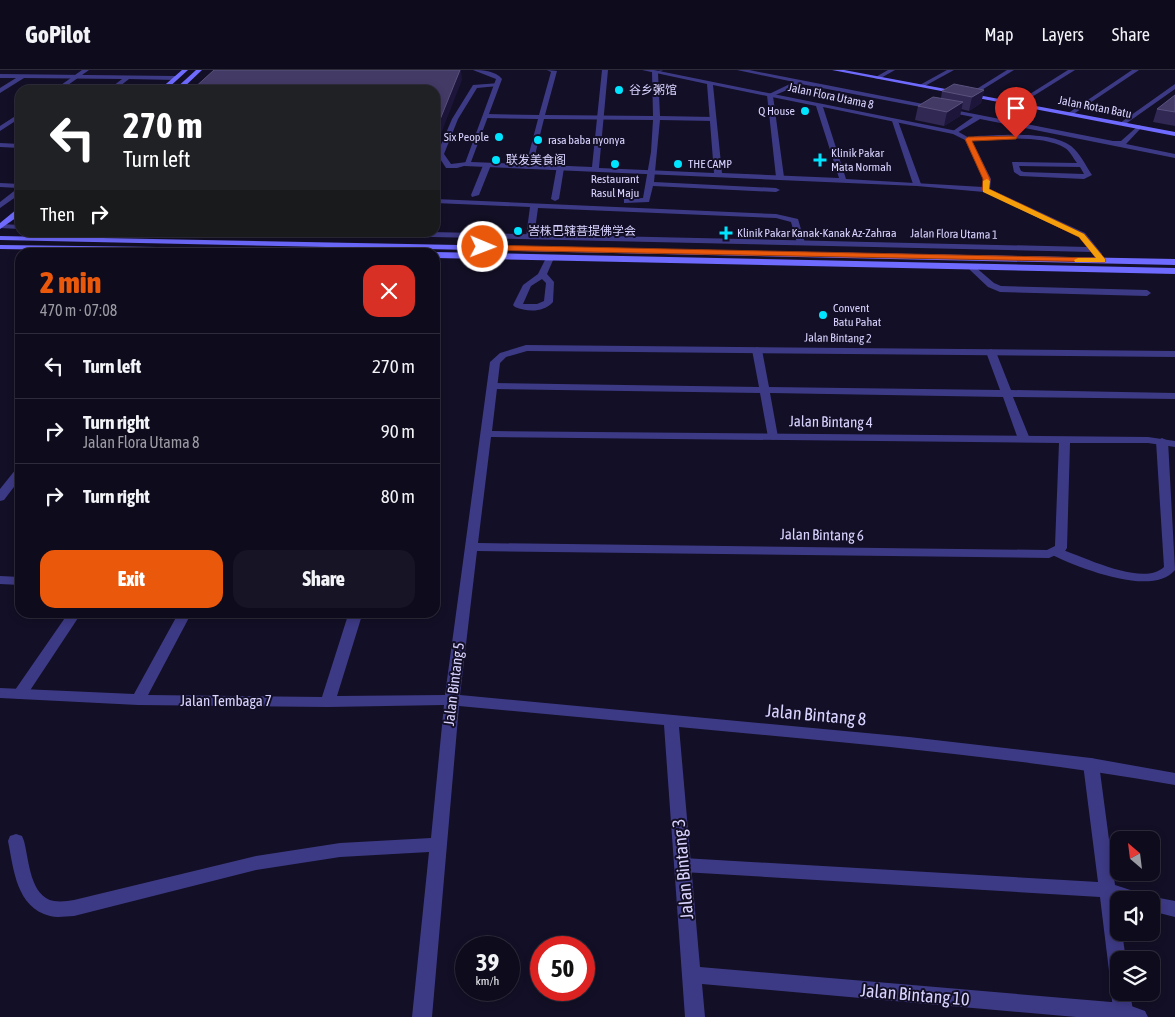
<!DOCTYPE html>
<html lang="en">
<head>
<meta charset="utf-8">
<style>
	:root { --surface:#0e0b1c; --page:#171425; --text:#f1f3f6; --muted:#9b9ba3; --line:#2e2b3b; --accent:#ea580c }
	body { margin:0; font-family:"Asap Condensed","Noto Sans SC",sans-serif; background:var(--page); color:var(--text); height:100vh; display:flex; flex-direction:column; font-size:19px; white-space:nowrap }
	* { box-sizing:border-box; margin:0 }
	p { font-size:16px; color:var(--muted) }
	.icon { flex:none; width:28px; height:28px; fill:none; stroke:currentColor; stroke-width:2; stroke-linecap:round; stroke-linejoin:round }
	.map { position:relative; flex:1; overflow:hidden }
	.sheet { position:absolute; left:15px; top:178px; width:425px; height:370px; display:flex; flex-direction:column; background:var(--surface); border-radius:15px; box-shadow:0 2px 8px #0003,0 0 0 1px var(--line) }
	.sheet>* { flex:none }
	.hud { position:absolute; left:15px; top:15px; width:425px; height:152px; border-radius:15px; box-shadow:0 2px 8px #0003,0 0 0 1px var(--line); background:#202124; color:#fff; overflow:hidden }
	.needle { width:32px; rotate:332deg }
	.fabs { position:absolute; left:1110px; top:761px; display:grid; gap:10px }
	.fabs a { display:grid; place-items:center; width:50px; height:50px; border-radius:10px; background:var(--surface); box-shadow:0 2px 8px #0003,0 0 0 1px var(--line); font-size:25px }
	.speed { position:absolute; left:455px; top:866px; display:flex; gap:10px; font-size:25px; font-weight:700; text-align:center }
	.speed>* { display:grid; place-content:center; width:65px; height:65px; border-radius:50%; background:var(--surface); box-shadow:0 2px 8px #0003,0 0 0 1px var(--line); line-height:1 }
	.speed small { font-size:12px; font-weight:400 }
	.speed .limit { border:8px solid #d22; background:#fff; color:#111 }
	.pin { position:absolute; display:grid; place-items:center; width:42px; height:42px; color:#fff; margin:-51px -21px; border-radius:50% 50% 50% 0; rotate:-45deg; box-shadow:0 0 5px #0007 }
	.pin .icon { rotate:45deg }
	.me { position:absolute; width:55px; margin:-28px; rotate:91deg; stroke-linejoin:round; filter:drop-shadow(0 0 4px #0008) }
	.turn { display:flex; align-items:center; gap:18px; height:105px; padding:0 25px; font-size:22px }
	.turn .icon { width:65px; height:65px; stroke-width:2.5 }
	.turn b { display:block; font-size:35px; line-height:42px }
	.then { display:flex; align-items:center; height:48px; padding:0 25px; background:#0003; gap:10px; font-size:19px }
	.round { display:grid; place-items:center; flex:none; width:52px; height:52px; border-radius:15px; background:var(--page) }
	.head { display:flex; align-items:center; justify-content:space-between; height:85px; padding:0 25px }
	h1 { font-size:30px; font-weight:800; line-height:38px; color:var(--accent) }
	.button { display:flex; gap:10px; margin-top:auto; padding:10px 25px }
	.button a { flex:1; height:58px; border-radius:15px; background:var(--accent); color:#fff; font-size:20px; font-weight:800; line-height:58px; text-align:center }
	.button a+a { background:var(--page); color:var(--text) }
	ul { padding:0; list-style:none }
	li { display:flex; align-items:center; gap:15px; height:65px; padding:0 25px; border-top:1px solid var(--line) }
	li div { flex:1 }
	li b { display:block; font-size:19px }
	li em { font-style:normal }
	header { display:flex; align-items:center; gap:30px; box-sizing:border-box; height:70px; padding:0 25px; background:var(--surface); border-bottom:1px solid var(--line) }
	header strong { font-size:24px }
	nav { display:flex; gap:28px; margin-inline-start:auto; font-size:18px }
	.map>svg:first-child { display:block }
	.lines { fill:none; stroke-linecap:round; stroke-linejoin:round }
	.lane { fill:#3d3a85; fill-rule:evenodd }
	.street { fill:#3d3a85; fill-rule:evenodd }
	.secondary { fill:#6f6bff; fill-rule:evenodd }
	.wall { fill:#312854 }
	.shaded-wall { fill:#1d163a }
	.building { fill:#433a66; stroke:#5a527e }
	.route { fill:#ea580c; stroke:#983908 }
	.slow { fill:#f59e0b }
	.poi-dot { fill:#00e5ff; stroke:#130f26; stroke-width:2 }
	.labels { text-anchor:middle; stroke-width:4; stroke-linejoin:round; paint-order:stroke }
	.far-poi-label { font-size:12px; fill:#d9d4ff; stroke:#130f26; text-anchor:start }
	.far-street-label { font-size:12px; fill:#d9d4ff; stroke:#130f26 }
	.street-label { font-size:15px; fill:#d9d4ff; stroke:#130f26 }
	.near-street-label { font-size:18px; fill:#d9d4ff; stroke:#130f26 }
</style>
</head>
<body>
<header>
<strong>GoPilot</strong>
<nav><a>Map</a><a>Layers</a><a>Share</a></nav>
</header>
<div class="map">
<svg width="1175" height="947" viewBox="0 0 1175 947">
	<rect width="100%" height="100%" fill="#130f26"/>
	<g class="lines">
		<path class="lane" d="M547,0L557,1L545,45L653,46L652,2L663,0L658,3L660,46L713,47L716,49L713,51L660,50L654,112L776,118L780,120L776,122L653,116L649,132L624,133V129L643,128L651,82L653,50L544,49L532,97L525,99L538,49L486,48L483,46L486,44L539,45L551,2Z
			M737,0H749L1113,71H1121L1139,55L1142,57L1126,74L1175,84V88L980,49L955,64L953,63V61L973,47L801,14L773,26L784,107L780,109L776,107L767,25L794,12Z
			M888,0H895L879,9L874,8Z
			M1007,0H1014L972,26L967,25Z
			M1132,0H1139L1072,45L1067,44Z
			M0,4L175,6L178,8L175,10L129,9L115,20H108L122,9L24,8L0,23V18L16,8H0Z
			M500,13L498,16L477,18L458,49L444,84L451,94L467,92L471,94L457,98H446L437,84L452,49L473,15Z
			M895,49L898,51L921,114L920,116L913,114L892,51Z
			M977,66C1001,65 1051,61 1071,76C1080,83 1086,96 1092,105L1084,109L1020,106L1014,102L1012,92L1077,93C1073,88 1070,81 1065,78C1043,64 993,69 968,71L965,69ZM1019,96L1080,97L1084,104L1024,102L1021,101Z
			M484,93L491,95L479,125L472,127L471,125Z
			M557,96L564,98L559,129L555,131L551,129Z
			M0,113L20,114V124L0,138V132L18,118L0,117Z
			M435,129L776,144L798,149L805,173L801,175L797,173L791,152L776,148L538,138L534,167L530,169L526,167L530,137L435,133Z
			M547,186L554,188L547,204L554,212L553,232C543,243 527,242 515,237L513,235L523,215L538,204ZM542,209L546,213L544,231L537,234H523L531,216Z
			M973,195L994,213L1001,216L1147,220L1151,223L1147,226L1000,222L988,217L970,200L969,198Z
			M757,277L762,280L769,317L1000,320L986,282L991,279L996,282L1011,320L1175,323V329L1013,327L1030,369L1024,372L1018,369L1003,327L770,323L778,367L773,370L768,367L760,323L492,319L487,316L492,313L759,317L752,280Z
			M1162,368L1168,371L1175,500C1152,528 1077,497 1050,484L1048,481L1054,477C1079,484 1142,518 1164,497L1156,371Z
			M69,542H82L25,628L20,629L15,628L13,624L15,620Z
			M1091,688L1097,690L1099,694L1115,815L1149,826L1175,831V847L1151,841V830L1118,831L1119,862H1122L1126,890H1119V922H1130L1134,947H1114L1111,922L1114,916L1110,909L1100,827L683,802L677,800L674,795L677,790L683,788L1098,812L1083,694L1085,690Z"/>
		<path class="street" d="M82,0H89L61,20H54Z
			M473,0C483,0 496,1 502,9L471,92L592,97L602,0H608L599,98L714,103L707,14L642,0H654L957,61L971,69L991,109L990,119L1085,163L1102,184L1098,187L1092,182L299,164L431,162L1088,177L1079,167L984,122L917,116L464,96L496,9ZM713,15L816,36L839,108L722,103ZM823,37L953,64L965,70L983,109V117L846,109Z
			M947,0H954L923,17L918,16Z
			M1068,0H1075L1019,35L1014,34Z
			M1175,14V19L1124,55H1120V53Z
			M20,43V48L0,61V56Z
			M0,73L20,74V78L0,77Z
			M0,154L20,155V159L0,158Z
			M526,275L1175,281V287L527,281L506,287L500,293L492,361L1148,367L1175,371V377L1148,373H1070L1067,478L1065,481L1049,488L477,481L460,625L909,667L1091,688L1175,703V715C1011,686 845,673 679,657L700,897L1123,933L1145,941L1148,947H1076L702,914L705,947H685L664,655L459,636L432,947H412L429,782L340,787L256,800L74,846C66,846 58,848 50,846C16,837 14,800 8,771L10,766L16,764L22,766L24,771C29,790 30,827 54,831C61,832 68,831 74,830L256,786L340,773L431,768L444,635L328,637L138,635L0,628V618L134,624L179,542H192L148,625L322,627L349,542H363L337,626L445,625L490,292L500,283ZM491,367L1059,373L1055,476L1047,480L478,473Z
			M20,398V409L4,430L0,431V419L16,399Z
			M0,506L20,507V515L0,514Z"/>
		<path class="secondary" d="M182,0H188L166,20H159Z
			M196,0H202L181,20H174Z
			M832,0H844L1175,62V66Z
			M17,139H20V145L0,159V153Z
			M0,166L1175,189V195L0,170Z
			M0,175L308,179L312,182H185L0,179Z
			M435,182L1175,198V204L435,188Z"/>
	</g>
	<path class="wall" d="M984,20L981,33L969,41L961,39L960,46L944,56L915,50L918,36L941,28L942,21Z
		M1175,25V56L1153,52L1157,39Z"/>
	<path class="shaded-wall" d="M460,0H461L462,10L435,79V62Z
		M984,20L981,33L969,41L972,27Z
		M963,32L960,46L944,56L947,42Z"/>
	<path class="building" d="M214,0H460L435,62V20H192Z
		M954,14L984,20L972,27L942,21Z
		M1175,25V42L1157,39Z
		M933,27L963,32L947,42L918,36Z"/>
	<path class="route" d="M1018,66L1016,69L972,71L990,109L989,119L1084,164L1105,189V192L483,180L479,177L483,175L1096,188L1079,167L982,120L983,109L965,69L968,67Z"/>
	<path class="slow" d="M987,109L990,111L989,119L1084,164L1105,189V192H1075L1074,190L1078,188H1096L1079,167L983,122V111Z"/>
	<g class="poi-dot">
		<circle cx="619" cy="20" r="5"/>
		<circle cx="805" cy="41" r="5"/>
		<circle cx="499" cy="67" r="5"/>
		<circle cx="538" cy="70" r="5"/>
		<circle cx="496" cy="90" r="5"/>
		<path d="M817.5 82.5h5v5h5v5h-5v5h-5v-5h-5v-5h5z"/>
		<circle cx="615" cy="94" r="5"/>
		<circle cx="678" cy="94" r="5"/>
		<circle cx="518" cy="161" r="5"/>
		<path d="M723.5 155.5h5v5h5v5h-5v5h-5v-5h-5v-5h5z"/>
		<circle cx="823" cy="245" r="5"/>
	</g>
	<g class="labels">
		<g class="far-poi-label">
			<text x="629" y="24">谷乡粥馆</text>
			<text x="795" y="45" text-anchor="end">Q House</text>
			<text x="489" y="71" text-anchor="end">Six People</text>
			<text x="548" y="74">rasa baba nyonya</text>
			<text x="831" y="87">Klinik Pakar<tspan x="831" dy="14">Mata Normah</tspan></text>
			<text x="506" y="94">联发美食阁</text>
			<text x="688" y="98">THE CAMP</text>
			<text x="615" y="113" text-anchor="middle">Restaurant<tspan x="615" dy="14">Rasul Maju</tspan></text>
			<text x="528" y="165">峇株巴辖菩提佛学会</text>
			<text x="737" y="167">Klinik Pakar Kanak-Kanak Az-Zahraa</text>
			<text x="833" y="242">Convent<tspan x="833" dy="14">Batu Pahat</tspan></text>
		</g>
		<g class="far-street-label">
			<text transform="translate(831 26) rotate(12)" y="4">Jalan Flora Utama 8</text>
			<text transform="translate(1095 37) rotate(11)" y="4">Jalan Rotan Batu</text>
			<text transform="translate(954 164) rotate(1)" y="4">Jalan Flora Utama 1</text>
			<text transform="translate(838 268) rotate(1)" y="4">Jalan Bintang 2</text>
		</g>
		<g class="street-label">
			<text transform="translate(831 352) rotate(1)" y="5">Jalan Bintang 4</text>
			<text transform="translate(822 465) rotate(1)" y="5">Jalan Bintang 6</text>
			<text transform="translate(454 614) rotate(-83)" y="5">Jalan Bintang 5</text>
			<text x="226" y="636">Jalan Tembaga 7</text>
		</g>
		<g class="near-street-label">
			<text transform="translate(816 645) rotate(5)" y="6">Jalan Bintang 8</text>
			<text transform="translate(683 799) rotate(-95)" y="6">Jalan Bintang 3</text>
			<text transform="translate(915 925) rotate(5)" y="6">Jalan Bintang 10</text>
		</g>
	</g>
</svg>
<div class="fabs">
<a><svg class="needle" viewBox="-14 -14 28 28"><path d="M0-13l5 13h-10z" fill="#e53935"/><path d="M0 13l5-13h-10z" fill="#9b9ba3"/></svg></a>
<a><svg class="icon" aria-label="sound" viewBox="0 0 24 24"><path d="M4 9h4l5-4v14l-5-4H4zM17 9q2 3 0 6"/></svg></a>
<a><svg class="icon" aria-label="layers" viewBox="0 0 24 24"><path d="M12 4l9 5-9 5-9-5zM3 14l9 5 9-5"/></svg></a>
</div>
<div class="speed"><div>39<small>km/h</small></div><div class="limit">50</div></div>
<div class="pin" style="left:1016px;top:68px;background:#d93025"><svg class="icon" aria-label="arrive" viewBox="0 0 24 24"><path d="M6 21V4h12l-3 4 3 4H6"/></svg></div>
<svg class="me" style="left:483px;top:177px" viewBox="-20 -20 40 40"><circle r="17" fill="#ea580c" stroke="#fff" stroke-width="3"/><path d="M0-11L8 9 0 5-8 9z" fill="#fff"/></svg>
<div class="hud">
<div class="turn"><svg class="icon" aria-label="left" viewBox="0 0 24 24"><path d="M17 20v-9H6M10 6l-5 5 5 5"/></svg><div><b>270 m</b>Turn left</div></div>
<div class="then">Then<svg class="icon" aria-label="right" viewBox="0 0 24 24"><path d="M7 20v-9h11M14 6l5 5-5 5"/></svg></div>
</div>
<section class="sheet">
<div class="head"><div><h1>2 min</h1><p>470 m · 07:08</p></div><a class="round" style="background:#d93025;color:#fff"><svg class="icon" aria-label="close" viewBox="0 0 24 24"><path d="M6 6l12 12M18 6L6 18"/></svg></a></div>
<ul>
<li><svg class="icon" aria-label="left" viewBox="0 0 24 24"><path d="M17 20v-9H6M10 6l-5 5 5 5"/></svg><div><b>Turn left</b></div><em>270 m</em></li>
<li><svg class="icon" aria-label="right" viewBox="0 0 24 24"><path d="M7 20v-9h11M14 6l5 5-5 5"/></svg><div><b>Turn right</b><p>Jalan Flora Utama 8</p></div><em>90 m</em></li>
<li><svg class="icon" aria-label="right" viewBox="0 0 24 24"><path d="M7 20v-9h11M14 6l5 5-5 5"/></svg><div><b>Turn right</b></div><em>80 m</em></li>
</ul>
<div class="button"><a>Exit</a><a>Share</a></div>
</section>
</div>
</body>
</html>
